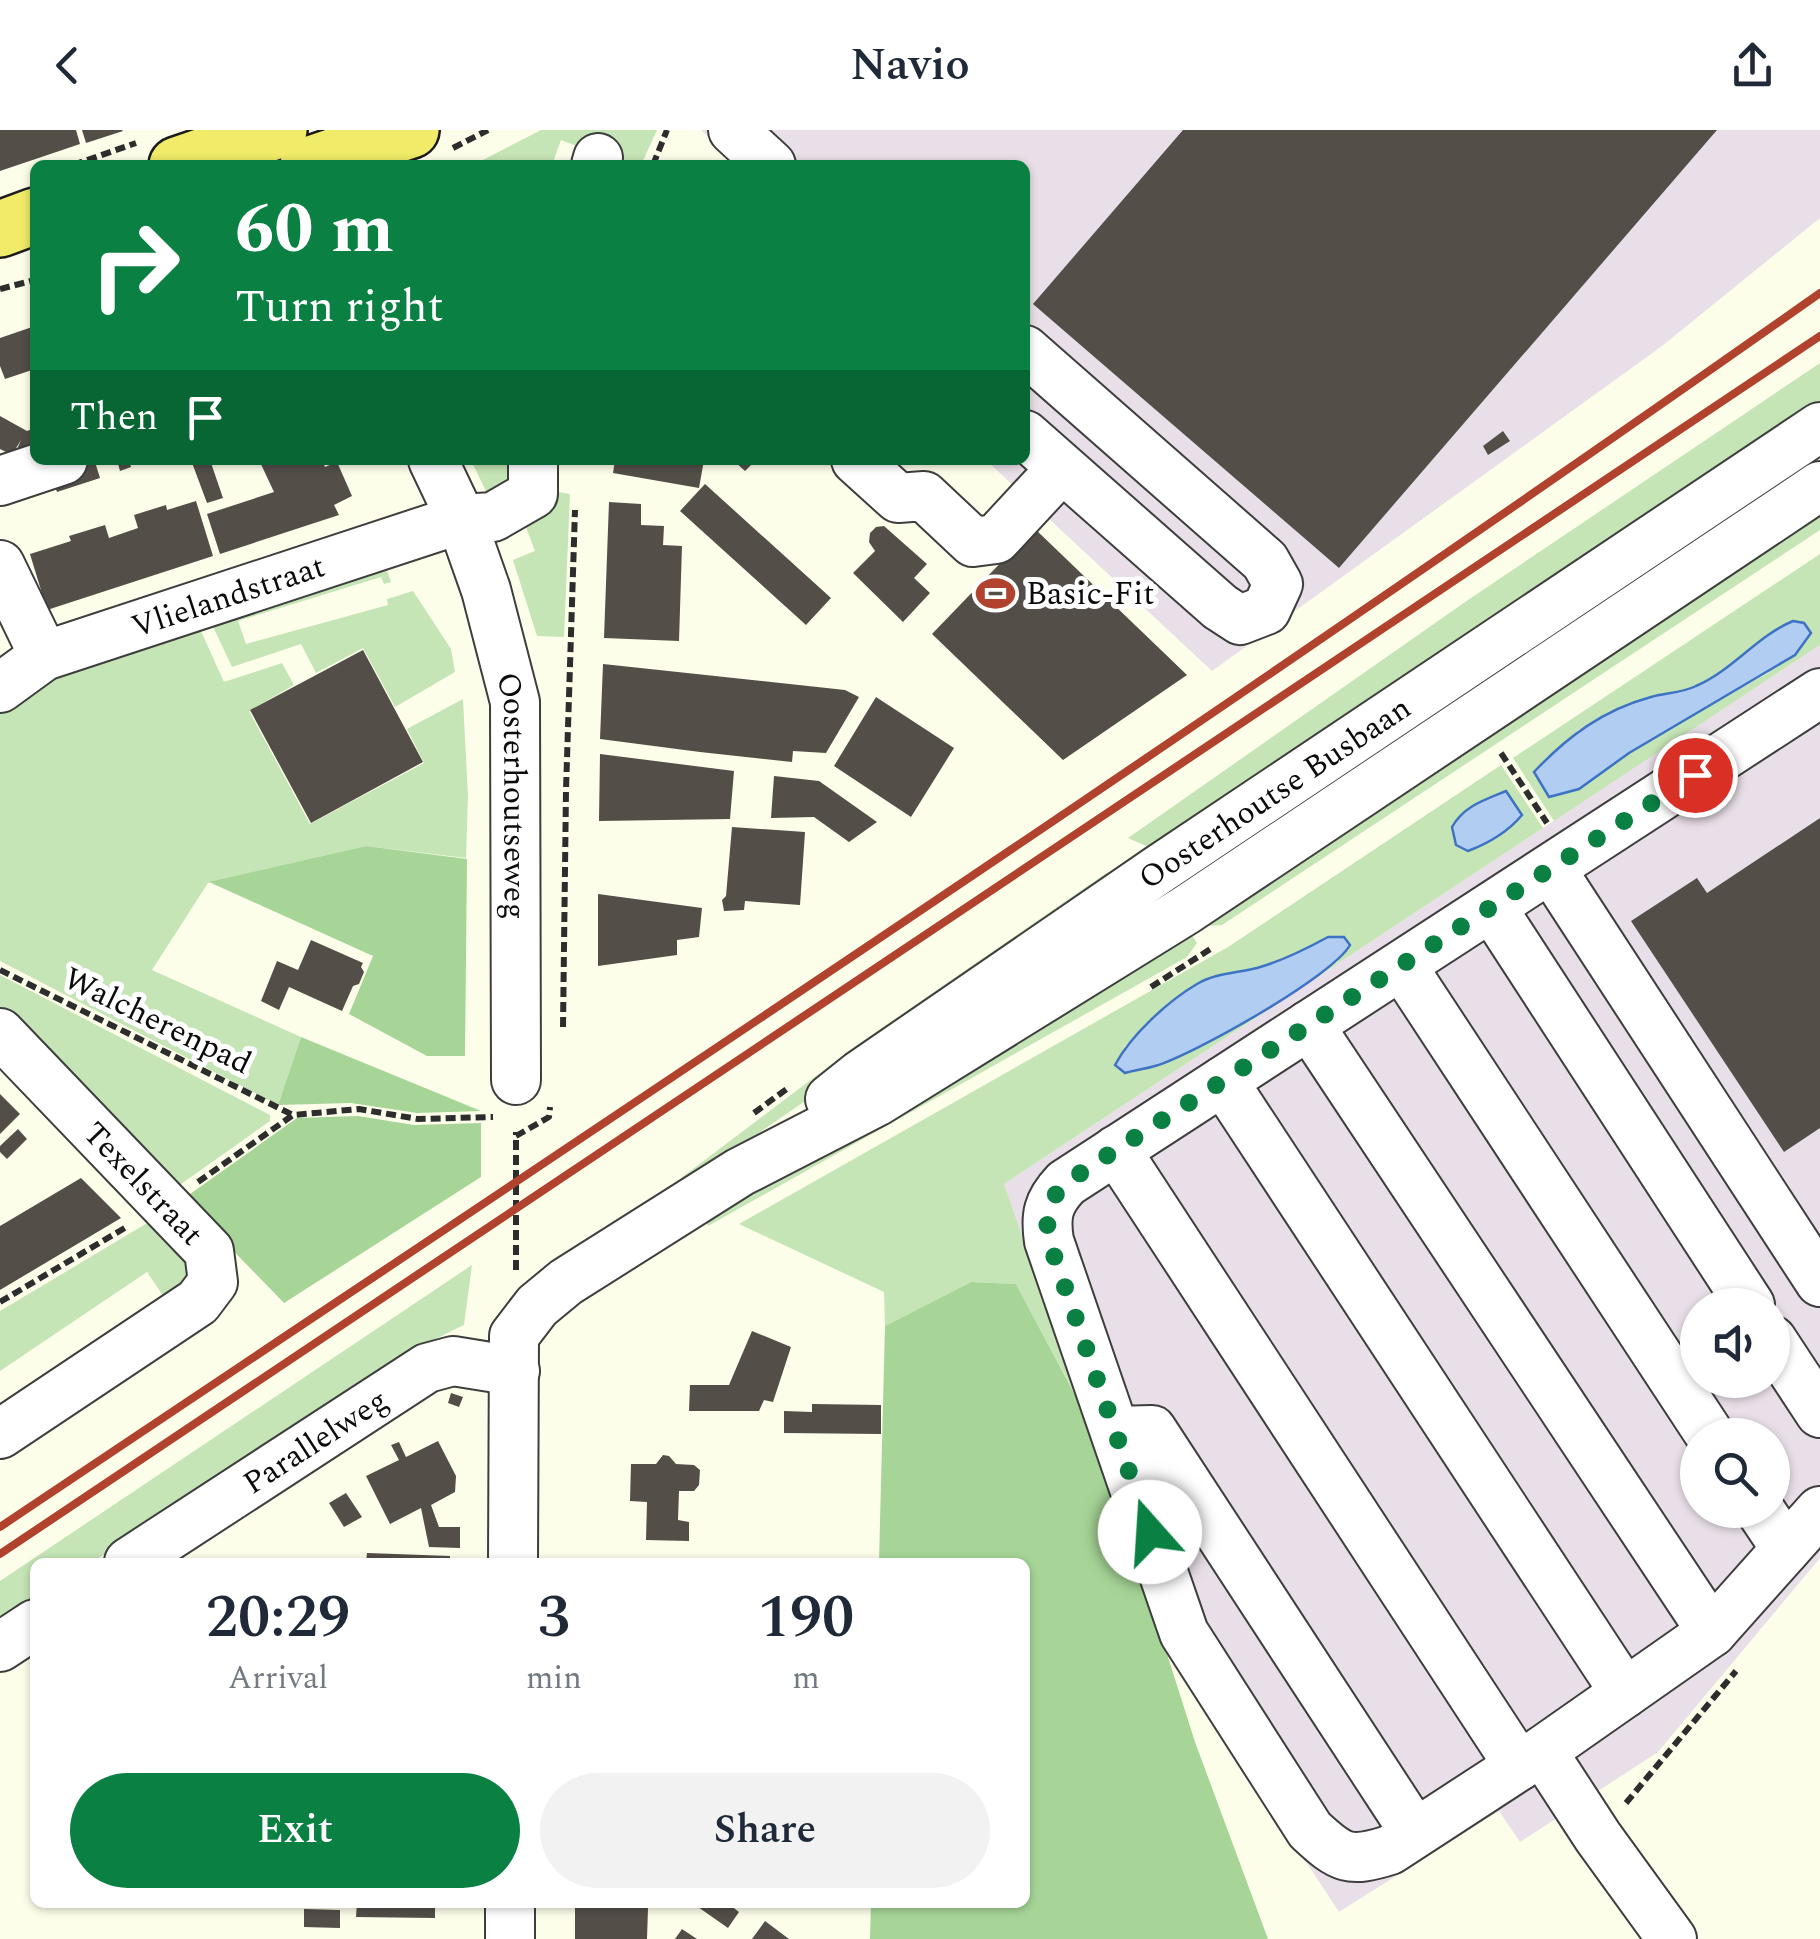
<!DOCTYPE html>
<html lang="en">
<head>
<meta charset="utf-8">
<style>
	:root { --surface:#fff; --page:#f2f2f3; --text:#1f2937; --muted:#747a83; --accent:#0b8043 }
	body { margin:0; font-family:Spectral,serif; background:var(--page); color:var(--text); height:100vh; display:flex; flex-direction:column; font-size:38px; white-space:nowrap }
	* { box-sizing:border-box; margin:0 }
	p { font-size:32px; color:var(--muted) }
	.icon { flex:none; width:55px; height:55px; fill:none; stroke:currentColor; stroke-width:2; stroke-linecap:round; stroke-linejoin:round }
	.map { position:relative; flex:1; overflow:hidden }
	.side { position:absolute; left:30px; top:1428px; width:1000px; height:350px; display:flex; flex-direction:column; background:var(--surface); border-radius:15px; box-shadow:0 2px 8px #0004 }
	.side>* { flex:none }
	.top-card { position:absolute; left:30px; top:30px; width:1000px; height:305px; border-radius:15px; box-shadow:0 2px 8px #0004; background:#0b8043; color:#fff; overflow:hidden }
	.controls { position:absolute; left:1680px; top:1158px; display:grid; gap:20px }
	.controls a { display:grid; place-items:center; width:110px; height:110px; border-radius:50%; background:var(--surface); box-shadow:0 2px 8px #0004; font-size:50px }
	.pin { position:absolute; display:grid; place-items:center; width:85px; height:85px; color:#fff; margin:-42px; border:5px solid #fff; border-radius:50%; box-shadow:0 2px 10px #0007 }
	.me { position:absolute; width:110px; margin:-55px; rotate:341deg; stroke-linejoin:round; filter:drop-shadow(0 0 8px #0008) }
	.turn { display:flex; align-items:center; gap:35px; height:210px; padding:0 40px; font-size:45px }
	.turn .icon { width:130px; height:130px; stroke-width:2.5 }
	.turn b { display:block; font-size:70px; line-height:85px }
	.then { display:flex; align-items:center; height:95px; padding:0 40px; background:#0003; gap:20px; font-size:38px }
	.eta { display:flex; justify-content:space-evenly; align-items:center; height:170px; text-align:center }
	.eta b { font-size:60px; font-weight:600; line-height:70px }
	.primary-button { display:flex; gap:20px; margin-top:auto; padding:20px 40px }
	.primary-button a { flex:1; height:115px; border-radius:60px; background:var(--accent); color:#fff; font-size:40px; font-weight:600; line-height:115px; text-align:center }
	.primary-button a+a { background:var(--page); color:var(--text) }
	header { display:flex; justify-content:space-between; align-items:center; height:130px; padding:0 40px; background:var(--surface); font-size:45px; font-weight:600 }
	.map>svg:first-child { display:block }
	.industrial { fill:#e9dfe8; fill-rule:evenodd }
	.green { fill:#c5e5b6; fill-rule:evenodd }
	.forest { fill:#a6d597 }
	.water { fill:#b2cdf2; stroke:#3e73c4; stroke-width:2.5 }
	.building { fill:#534e48 }
	.lines { fill:none; stroke-linecap:round; stroke-linejoin:round }
	.minor-casing { stroke:#3e3e3e; stroke-width:52 }
	.major-casing { stroke:#1c1c1c; stroke-width:60 }
	.path { stroke:#2d2d2d; stroke-width:6; stroke-dasharray:10 5; stroke-linecap:butt }
	.minor { stroke:#fff; stroke-width:48 }
	.major { stroke:#f0eb68; stroke-width:55 }
	.rail { stroke:#b1422d; stroke-width:8 }
	.route { stroke:#0b8043; stroke-width:18; stroke-dasharray:0 32.4 }
	.labels { text-anchor:middle; stroke-width:10; stroke-linejoin:round; paint-order:stroke }
	.poi-label { font-size:32px; fill:#0b0b0b; stroke:#fff; text-anchor:start }
	.street-label { font-size:32px; fill:#0b0b0b; stroke:#fff }
</style>
</head>
<body>
<header><svg class="icon" aria-label="back" viewBox="0 0 24 24"><path d="M15 5l-7 7 7 7"/></svg>Navio<svg class="icon" aria-label="share" viewBox="0 0 24 24"><path d="M12 15V3M7 8l5-5 5 5M5 13v7h14v-7"/></svg></header>
<div class="map">
<svg width="1820" height="1809" viewBox="0 0 1820 1809">
	<rect width="100%" height="100%" fill="#fdfeea"/>
	<path class="industrial" d="M701,0H1820V88L1662,216L1212,541L986,330H1025V35H739Z
		M1820,515V1428L1658,1622L1520,1712L1499,1681L1339,1782L1165,1517L1036,1154L1004,1054ZM1698,1175H1772V1250H1698ZM1698,1305H1772V1380H1698Z"/>
	<path class="green" d="M541,0H657L641,35H625L561,10L552,35H473Z
		M1820,233V285L1162,723L1128,708L1468,470Z
		M471,330H519L518,350L492,374Z
		M547,360L570,364L564,507L537,506L513,430L535,421L524,392Z
		M1820,370V400L1222,795L1208,796L1200,785Z
		M1820,424V515L1554,691L1513,628ZM1804,493L1811,503L1768,543L1629,622L1579,659L1550,667L1534,642L1578,600L1610,581L1649,567L1697,556L1747,524L1761,510Z
		M383,429L391,452L384,454L381,447L238,491L246,514L388,475L387,469L413,461L451,519L455,542L395,577L363,518L316,543L301,514L232,537L208,486Z
		M196,490L224,552L282,533L294,555L249,581L310,694L424,633L407,599L463,569L468,666L466,728L366,716L208,753L152,840L301,907L278,975L0,831V578L54,537Z
		M1501,635L1543,698L1004,1054L1078,1270L1016,1154L971,1152L885,1196L884,1162L739,1094L1228,817ZM1306,819L1339,831L1243,893L1156,936L1124,917L1150,891L1197,854L1217,846L1260,837Z
		M1131,730L940,878L685,1054L681,1048L857,915L1105,744Z
		M1186,796L1197,813L1187,827L708,1096L705,1088Z
		M0,845L270,985V991L174,1059L0,879Z
		M159,1086L202,1136L168,1173L147,1142L0,1241V1181Z
		M472,1135L464,1195L421,1216L93,1432H35V1471L0,1494V1451Z"/>
	<path class="forest" d="M366,716L467,729L465,926H427L349,884L373,826L209,752Z
		M301,907L481,981L417,983L351,973L278,975Z
		M358,986L414,995L481,993V1047L284,1173L183,1069L297,988Z
		M971,1152L1016,1154L1099,1310L1195,1612L1268,1809H870L871,1773L1025,1772V1432H879L885,1196Z"/>
	<path class="water" d="M1793,491L1804,493L1811,503L1795,525L1629,623L1579,659L1549,667L1534,642C1568,606 1603,580 1651,567C1665,563 1682,563 1696,556C1733,540 1757,506 1793,491Z
		M1506,661L1522,685C1507,703 1489,713 1468,721L1456,715L1452,697C1464,676 1484,670 1506,661Z
		M1328,807H1344L1350,815C1333,846 1193,925 1155,936C1145,939 1135,940 1125,943L1115,935C1131,905 1168,871 1197,854C1215,843 1238,843 1257,838C1282,831 1306,819 1328,807Z"/>
	<path class="building" d="M0,0H76L80,14L0,41Z
		M82,0H122L123,1L86,13Z
		M1183,0H1717L1339,438L1033,174Z
		M35,196V239L5,249L0,236V208Z
		M0,286L27,301L35,298V319L14,326L21,310L12,325L0,319Z
		M1503,301L1510,311L1488,325L1483,316Z
		M117,330H129L131,337L120,341Z
		M191,330H210L223,368L207,373Z
		M259,330H322L325,337L337,332L352,366L334,375L339,385L220,424L207,384L274,362Z
		M615,330H704L699,358L613,343Z
		M733,330H756L745,341Z
		M95,332L100,348L57,362L51,345Z
		M705,354L831,468L806,495L680,381Z
		M196,371L213,426L47,480L30,424L71,411L69,406L105,395L109,408L138,398L134,385L166,375L167,380Z
		M609,372L641,374V395L664,396L663,415L682,416L679,511L604,508Z
		M884,396L927,434L914,448L930,463L903,492L853,443L875,421L869,412L870,403L876,397Z
		M1034,398L1187,545L1063,630L932,504Z
		M363,520L423,632L311,693L250,580Z
		M603,534L845,560L859,567L826,623L793,621L792,632L700,622L600,609Z
		M876,567L954,618L911,687L834,636Z
		M600,624L734,641L730,689L599,691Z
		M774,646L819,651L877,692L849,712L814,687L771,688Z
		M1820,688V998L1784,1022L1631,791L1697,748L1707,763Z
		M732,697L805,702L800,775L745,771L744,780L724,781L722,770L726,766Z
		M598,764L702,778L699,807L677,810V825L598,836Z
		M311,810L363,833L361,837L364,842L359,854L353,856L342,881L289,857L279,880L261,871L277,831L298,840Z
		M0,964L20,984L0,1004Z
		M18,999L27,1009L7,1029L0,1022V1016Z
		M81,1048L121,1088L0,1160V1096Z
		M752,1201L791,1217L773,1272L764,1270L759,1281H689L690,1255H729Z
		M451,1263L463,1267L459,1277L448,1273Z
		M812,1274L881,1275V1304L784,1303V1281L812,1282Z
		M438,1311L456,1346L455,1362L431,1375L439,1397H460V1418L429,1417L421,1378L390,1394L366,1346L399,1330L391,1315L399,1312L406,1327Z
		M663,1325L669,1326L676,1334L694,1335L700,1340L699,1355L694,1361H679L678,1390L689,1392V1411L646,1410L647,1372L630,1371L631,1334H656Z
		M346,1363L362,1387L344,1397L329,1373Z
		M367,1423L450,1426V1432H366Z
		M357,1772H435V1788L356,1787Z
		M702,1772H726L739,1782L728,1798L698,1777Z
		M575,1778H648L647,1809H575Z
		M304,1779L340,1780V1798L304,1797Z
		M765,1791L789,1809H752Z
		M682,1799L697,1809H675Z"/>
	<g class="lines">
		<defs>
			<g id="minor">
				<path d="M733,0L771,35"/>
				<path d="M596,35L598,28"/>
				<path d="M1025,220L1265,431L1278,454L1266,480L1240,490L1220,477L1025,305"/>
				<path id="s1" d="M433,330L461,389L486,460L515,572L516,950"/>
				<path d="M856,330L898,368L924,366L973,412L996,409L1061,339"/>
				<path d="M0,351L63,330"/>
				<path d="M0,435L44,526"/>
				<path id="s2" d="M0,558L44,526L461,389L493,387L533,364V330"/>
				<path d="M1820,563L1066,1053C1048,1072 1045,1085 1049,1111L1184,1503L1310,1700C1341,1729 1349,1733 1390,1720L1542,1621L1712,1502L1820,1381"/>
				<path d="M1551,739L1820,1152"/>
				<path d="M1492,778L1750,1175"/>
				<path d="M1402,836L1710,1305"/>
				<path d="M1309,895L1712,1502"/>
				<path id="s3" d="M0,903L209,1121L213,1152L198,1172L0,1304"/>
				<path d="M1223,951L1625,1563"/>
				<path id="s4" d="M830,969L860,945L1158,740L1820,297"/>
				<path d="M1116,1020L1519,1636"/>
				<path d="M1772,1210L1820,1283"/>
				<path d="M1115,1301L1152,1300L1415,1703"/>
				<path d="M1760,1380L1786,1419"/>
				<path id="s5" d="M129,1432L427,1238L453,1231L515,1241"/>
				<path d="M513,1432L514,1206L537,1176L566,1152L740,1042L876,972L1186,780L1820,356"/>
				<path d="M0,1517L35,1494"/>
				<path d="M1542,1621L1598,1707L1672,1809"/>
				<path d="M510,1809V1772"/>
			</g>
			<path id="major" d="M177,35L279,0
				M308,35L411,0
				M0,99L35,86"/>
		</defs>
		<use href="#minor" class="minor-casing"/>
		<use href="#major" class="major-casing"/>
		<path class="path" d="M453,18L488,0
			M73,35L136,13
			M653,35L667,0
			M0,159L35,150
			M1501,623L1547,693
			M0,840L293,985
			M1151,857L1212,818
			M563,897L566,660L575,380
			M754,983L788,958
			M516,1006L549,987L550,977
			M198,1052L293,985L359,979L418,989L493,987
			M516,1140V1002
			M0,1172L128,1096
			M1626,1673L1736,1541"/>
		<use href="#minor" class="minor"/>
		<use href="#major" class="major"/>
		<path class="rail" d="M0,1397C609,989 1221,585 1820,163
			M0,1424L1820,206"/>
	</g>
	<g class="lines">
		<path class="route" d="M1150,1402L1049,1111C1042,1068 1058,1058 1091,1036L1695,645"/>
	</g>
	<defs>
		<symbol id="stadium-bare" viewBox="-9 -9 18 18"><path d="M0-5a6.5 5 0 1 0 0 10a6.5 5 0 1 0 0-10ZM-3.5-1.8h7v3.6h-7Z" fill="#b1422d" stroke="#fff" stroke-width="2.5" paint-order="stroke"/></symbol>
	</defs>
	<g fill-rule="evenodd">
		<use href="#stadium-bare" x="968" y="436" width="55" height="55"/>
	</g>
	<g class="labels">
		<g class="poi-label">
			<text x="1026" y="474">Basic-Fit</text>
		</g>
		<g class="street-label">
			<text dy="11" stroke="none"><textPath href="#s2" startOffset="248">Vlielandstraat</textPath></text>
			<text dy="11" stroke="none"><textPath href="#s4" startOffset="540">Oosterhoutse Busbaan</textPath></text>
			<text dy="11" stroke="none"><textPath href="#s1" startOffset="350">Oosterhoutseweg</textPath></text>
			<text transform="translate(158 890) rotate(26)" y="11">Walcherenpad</text>
			<text dy="11" stroke="none"><textPath href="#s3" startOffset="208">Texelstraat</textPath></text>
			<text dy="11" stroke="none"><textPath href="#s5" startOffset="222">Parallelweg</textPath></text>
		</g>
	</g>
</svg>
<div class="controls">
<a><svg class="icon" aria-label="sound" viewBox="0 0 24 24"><path d="M4 9h4l5-4v14l-5-4H4zM17 9q2 3 0 6"/></svg></a>
<a><svg class="icon" aria-label="search" viewBox="0 0 24 24"><circle cx="10" cy="10" r="6"/><path d="M15 15l6 6"/></svg></a>
</div>
<div class="pin" style="left:1695px;top:645px;background:#d93025"><svg class="icon" aria-label="arrive" viewBox="0 0 24 24"><path d="M6 21V4h12l-3 4 3 4H6"/></svg></div>
<svg class="me" style="left:1150px;top:1402px" viewBox="-20 -20 40 40"><circle r="19" fill="#fff"/><path d="M0-13L10 11 0 6-10 11z" fill="#0b8043"/></svg>
<div class="top-card">
<div class="turn"><svg class="icon" aria-label="right" viewBox="0 0 24 24"><path d="M7 20v-9h11M14 6l5 5-5 5"/></svg><div><b>60 m</b>Turn right</div></div>
<div class="then">Then<svg class="icon" aria-label="arrive" viewBox="0 0 24 24"><path d="M6 21V4h12l-3 4 3 4H6"/></svg></div>
</div>
<section class="side">
<div class="eta">
<div><b>20:29</b><p>Arrival</p></div>
<div><b>3</b><p>min</p></div>
<div><b>190</b><p>m</p></div>
</div>
<div class="primary-button"><a>Exit</a><a>Share</a></div>
</section>
</div>
</body>
</html>
